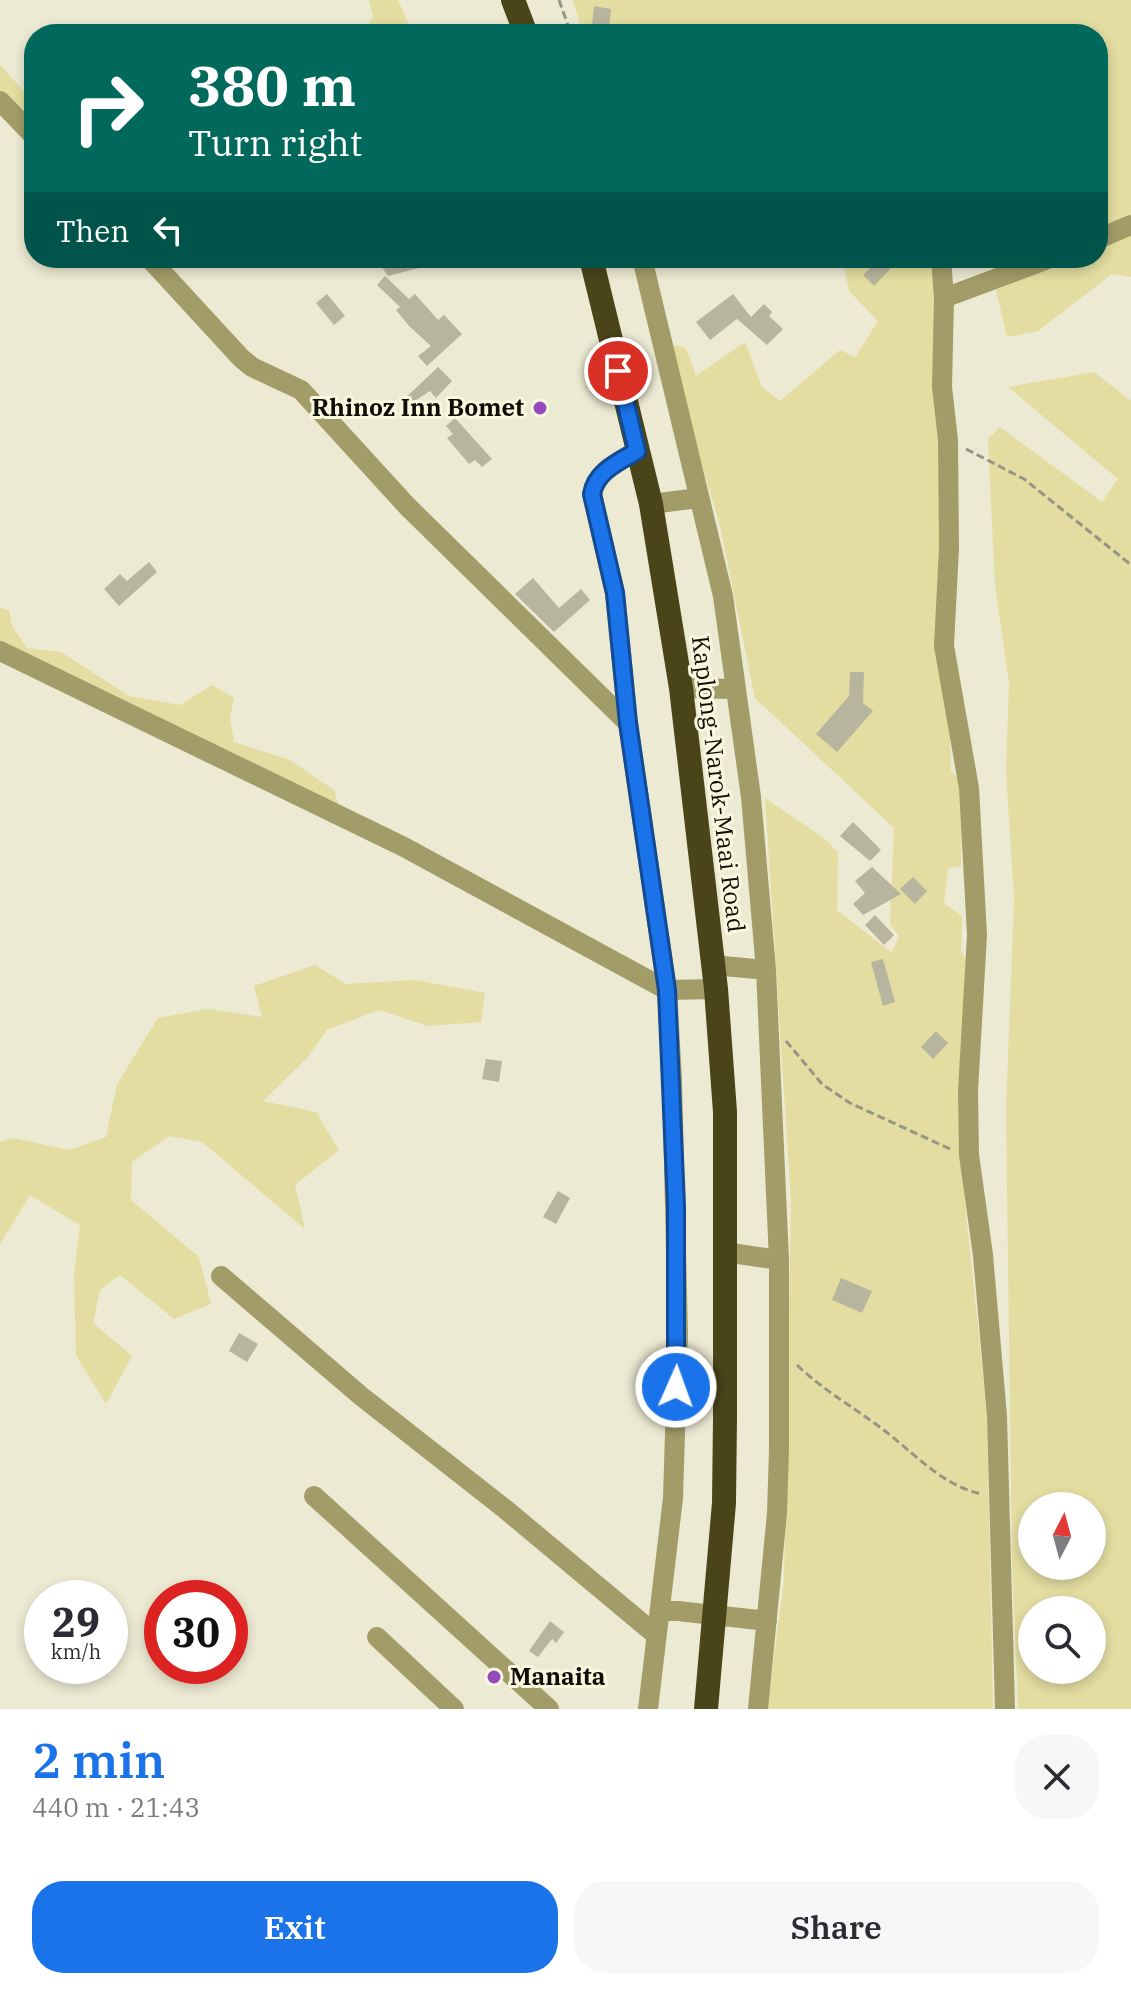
<!DOCTYPE html>
<html lang="en">
<head>
<meta charset="utf-8">
<style>
	:root { --surface:#fff; --page:#f7f7f7; --text:#2b2b33; --muted:#7c7c81; --accent:#1a73e8 }
	body { margin:0; font-family:"IBM Plex Serif",serif; background:var(--page); color:var(--text); height:100vh; display:flex; flex-direction:column; font-size:30px; white-space:nowrap }
	* { box-sizing:border-box; margin:0 }
	p { font-size:26px; color:var(--muted) }
	.icon { flex:none; width:44px; height:44px; fill:none; stroke:currentColor; stroke-width:2; stroke-linecap:round; stroke-linejoin:round }
	.map { position:relative; height:1709px; overflow:hidden }
	.details { display:flex; flex-direction:column; background:var(--surface); flex:1 }
	.details>* { flex:none }
	.guide { position:absolute; left:24px; top:24px; width:1084px; height:244px; border-radius:32px; box-shadow:0 4px 12px #0003; background:#00695c; color:#fff; overflow:hidden }
	.needle { width:52px; rotate:6deg }
	.tools { position:absolute; left:1018px; top:1492px; display:grid; gap:16px }
	.tools a { display:grid; place-items:center; width:88px; height:88px; border-radius:50%; background:var(--surface); box-shadow:0 4px 12px #0003; font-size:40px }
	.speed { position:absolute; left:24px; top:1580px; display:flex; gap:16px; font-size:40px; font-weight:700; text-align:center }
	.speed>* { display:grid; place-content:center; width:104px; height:104px; border-radius:50%; background:var(--surface); box-shadow:0 4px 12px #0003; line-height:1 }
	.speed small { font-size:20px; font-weight:400 }
	.speed .limit { border:12px solid #d22; background:#fff; color:#111 }
	.pin { position:absolute; display:grid; place-items:center; width:68px; height:68px; color:#fff; margin:-34px; border:4px solid #fff; border-radius:50%; box-shadow:0 2px 8px #0007 }
	.me { position:absolute; width:88px; margin:-44px; rotate:2deg; stroke-linejoin:round; filter:drop-shadow(0 0 6px #0008) }
	.turn { display:flex; align-items:center; gap:28px; height:168px; padding:0 32px; font-size:36px }
	.turn .icon { width:104px; height:104px; stroke-width:2.5 }
	.turn b { display:block; font-size:56px; line-height:68px }
	.then { display:flex; align-items:center; height:76px; padding:0 32px; background:#0003; gap:16px; font-size:30px }
	.round { display:grid; place-items:center; flex:none; width:84px; height:84px; border-radius:32px; background:var(--page) }
	.summary { display:flex; align-items:center; justify-content:space-between; height:136px; padding:0 32px }
	h1 { font-size:48px; font-weight:600; line-height:60px; color:var(--accent) }
	.cta { display:flex; gap:16px; margin-top:auto; padding:16px 32px }
	.cta a { flex:1; height:92px; border-radius:32px; background:var(--accent); color:#fff; font-size:32px; font-weight:600; line-height:92px; text-align:center }
	.cta a+a { background:var(--page); color:var(--text) }
	.map>svg:first-child { display:block }
	.green { fill:#e3dda1; fill-rule:evenodd }
	.building { fill:#b8b59e }
	.lines { fill:none; stroke-linecap:round; stroke-linejoin:round }
	.path { stroke:#979584; stroke-width:3; stroke-dasharray:8 4; stroke-linecap:butt }
	.minor { stroke:#a29c68; stroke-width:20 }
	.highway { stroke:#4a4519; stroke-width:24 }
	.route-casing { stroke:#114b97; stroke-width:20 }
	.route { stroke:#1a73e8; stroke-width:14 }
	.poi-dot { fill:#954abc; stroke:#faf7df; stroke-width:3 }
	.labels { text-anchor:middle; stroke-width:6; stroke-linejoin:round; paint-order:stroke }
	.poi-label { font-size:24px; font-weight:bold; fill:#100f07; stroke:#faf7df; text-anchor:end }
	.street-label { font-size:24px; fill:#100f07; stroke:#faf7df }
</style>
</head>
<body>
<div class="map">
<svg width="1131" height="1709" viewBox="0 0 1131 1709">
	<rect width="100%" height="100%" fill="#ecead2"/>
	<path class="green" d="M369,0H398L413,34H363L373,17Z
		M573,0H1131V215L1098,230V34H588L581,28Z
		M0,65L34,102V130L0,95Z
		M1131,232V277L1112,274L1038,331L1007,337L996,290L1070,258H1098V246Z
		M849,258H933L951,771L962,783L961,866L948,868L944,903L962,916L961,951L967,961L959,1147L987,1412L993,1709H767L784,1581L791,1200L765,798L825,839L838,852L837,910L892,953L899,936L890,924L894,828L755,698L720,526L670,356L674,345L686,348L696,376L745,342L762,387L780,401L840,350L855,357L878,321L849,291L843,262Z
		M1094,372L1131,401V1709H1018L1012,1560L1006,1112L1014,899L1006,771L1009,683L995,586L988,439L1000,427L1102,502L1118,479L1008,387ZM1032,1506H1092V1566H1032ZM1032,1610H1092V1670H1032Z
		M0,608L9,610L12,626L27,648L61,652L129,696L180,705L212,685L234,698L230,717L234,742L290,760L334,790L340,809L0,647Z
		M315,965L346,984L415,980L485,993L481,1022L428,1026L379,1010L327,1030L307,1058L263,1101L316,1112L339,1150L295,1185L305,1229L202,1142L169,1136L132,1162L131,1200L199,1257L211,1304L174,1319L120,1275L100,1290L93,1323L132,1356L106,1404L76,1355L74,1275L80,1225L30,1195L0,1244V1142L13,1138L69,1150L106,1137L117,1084L158,1018L208,1009L262,1017L254,986Z"/>
	<path class="building" d="M594,6L611,9L609,28L592,26Z
		M393,258H411L419,268L388,276L381,266Z
		M879,259L890,269L874,286L863,275Z
		M385,276L409,299L415,294L438,320L444,315L462,334L427,366L418,356L431,346L409,326L396,310L400,307L377,285Z
		M327,294L345,316L334,325L316,303Z
		M733,294L751,317L764,304L772,312L769,316L783,329L767,345L737,319L710,340L696,322Z
		M438,367L452,381L436,398L430,391L404,408L400,403Z
		M455,418L492,459L482,467L475,460L469,464L447,438L453,434L446,426Z
		M149,562L157,572L119,606L104,589L120,574L127,581Z
		M533,578L559,608L581,589L590,600L554,632L515,594Z
		M850,672H864L863,703L873,711L837,752L816,734L849,696Z
		M853,822L881,850L870,861L840,836Z
		M872,867L901,894L863,915L853,904L865,893L855,881Z
		M913,877L927,891L915,904L900,889Z
		M875,915L894,935L884,945L865,925Z
		M883,959L895,1002L883,1006L871,962Z
		M936,1031L948,1043L933,1059L921,1047Z
		M486,1059L502,1061L499,1082L482,1079Z
		M558,1191L570,1198L556,1224L543,1217Z
		M841,1278L872,1291L862,1313L832,1300Z
		M239,1333L258,1344L247,1362L229,1351Z
		M550,1621L564,1632L556,1643L552,1639L538,1657L529,1651Z"/>
	<g class="lines">
		<path class="path" d="M559,0L571,34
			M966,449L1024,479L1130,564
			M786,1041L822,1084L850,1103L950,1149
			M797,1365C824,1391 855,1408 885,1431C916,1455 943,1486 982,1494"/>
		<path class="minor" d="M0,101L34,136
			M1098,239L1131,225
			M149,258L241,358L252,367L301,390L407,506L628,723
			M642,258L723,596L751,797L766,970L779,1260V1450L777,1513L758,1709
			M941,258L944,298L942,387L948,440L949,548L944,646L969,788L977,935L968,1091L969,1155L983,1255L997,1416L1005,1709
			M944,298L1051,258
			M637,451C618,462 596,471 592,494L615,593L628,723L667,990L672,1080L678,1335L673,1498L648,1709
			M651,504L699,498
			M0,651L404,847L667,990L716,989
			M681,688L736,689
			M712,965L766,970
			M725,1252L779,1260
			M221,1276L361,1396L505,1509L655,1634
			M314,1496L549,1709
			M660,1609L767,1621
			M377,1637L454,1709"/>
		<path class="highway" d="M513,0L526,34
			M591,258L651,504L681,688L716,989L725,1112V1419L724,1503L706,1709"/>
	</g>
	<g class="lines">
		<defs>
			<path id="route" d="M618,371L637,451C619,462 596,471 592,494L615,593L628,723L667,990L676,1206V1387"/>
		</defs>
		<use href="#route" class="route-casing"/>
		<use href="#route" class="route"/>
	</g>
	<g class="poi-dot">
		<circle cx="540" cy="408" r="8"/>
		<circle cx="494" cy="1677" r="8"/>
	</g>
	<g class="labels">
		<g class="poi-label">
			<text x="524" y="416">Rhinoz Inn Bomet</text>
			<text x="510" y="1685" text-anchor="start">Manaita</text>
		</g>
		<g class="street-label">
			<text transform="translate(718 784) rotate(83)" y="8">Kaplong-Narok-Maai Road</text>
		</g>
	</g>
</svg>
<div class="tools">
<a><svg class="needle" viewBox="-14 -14 28 28"><path d="M0-13l5 13h-10z" fill="#e53935"/><path d="M0 13l5-13h-10z" fill="#7c7c81"/></svg></a>
<a><svg class="icon" aria-label="search" viewBox="0 0 24 24"><circle cx="10" cy="10" r="6"/><path d="M15 15l6 6"/></svg></a>
</div>
<div class="speed"><div>29<small>km/h</small></div><div class="limit">30</div></div>
<div class="pin" style="left:618px;top:371px;background:#d93025"><svg class="icon" aria-label="arrive" viewBox="0 0 24 24"><path d="M6 21V4h12l-3 4 3 4H6"/></svg></div>
<svg class="me" style="left:676px;top:1387px" viewBox="-20 -20 40 40"><circle r="17" fill="#1a73e8" stroke="#fff" stroke-width="3"/><path d="M0-11L8 9 0 5-8 9z" fill="#fff"/></svg>
<div class="guide">
<div class="turn"><svg class="icon" aria-label="right" viewBox="0 0 24 24"><path d="M7 20v-9h11M14 6l5 5-5 5"/></svg><div><b>380 m</b>Turn right</div></div>
<div class="then">Then<svg class="icon" aria-label="left" viewBox="0 0 24 24"><path d="M17 20v-9H6M10 6l-5 5 5 5"/></svg></div>
</div>
</div>
<section class="details">
<div class="summary"><div><h1>2 min</h1><p>440 m · 21:43</p></div><a class="round"><svg class="icon" aria-label="close" viewBox="0 0 24 24"><path d="M6 6l12 12M18 6L6 18"/></svg></a></div>
<div class="cta"><a>Exit</a><a>Share</a></div>
</section>
</body>
</html>
